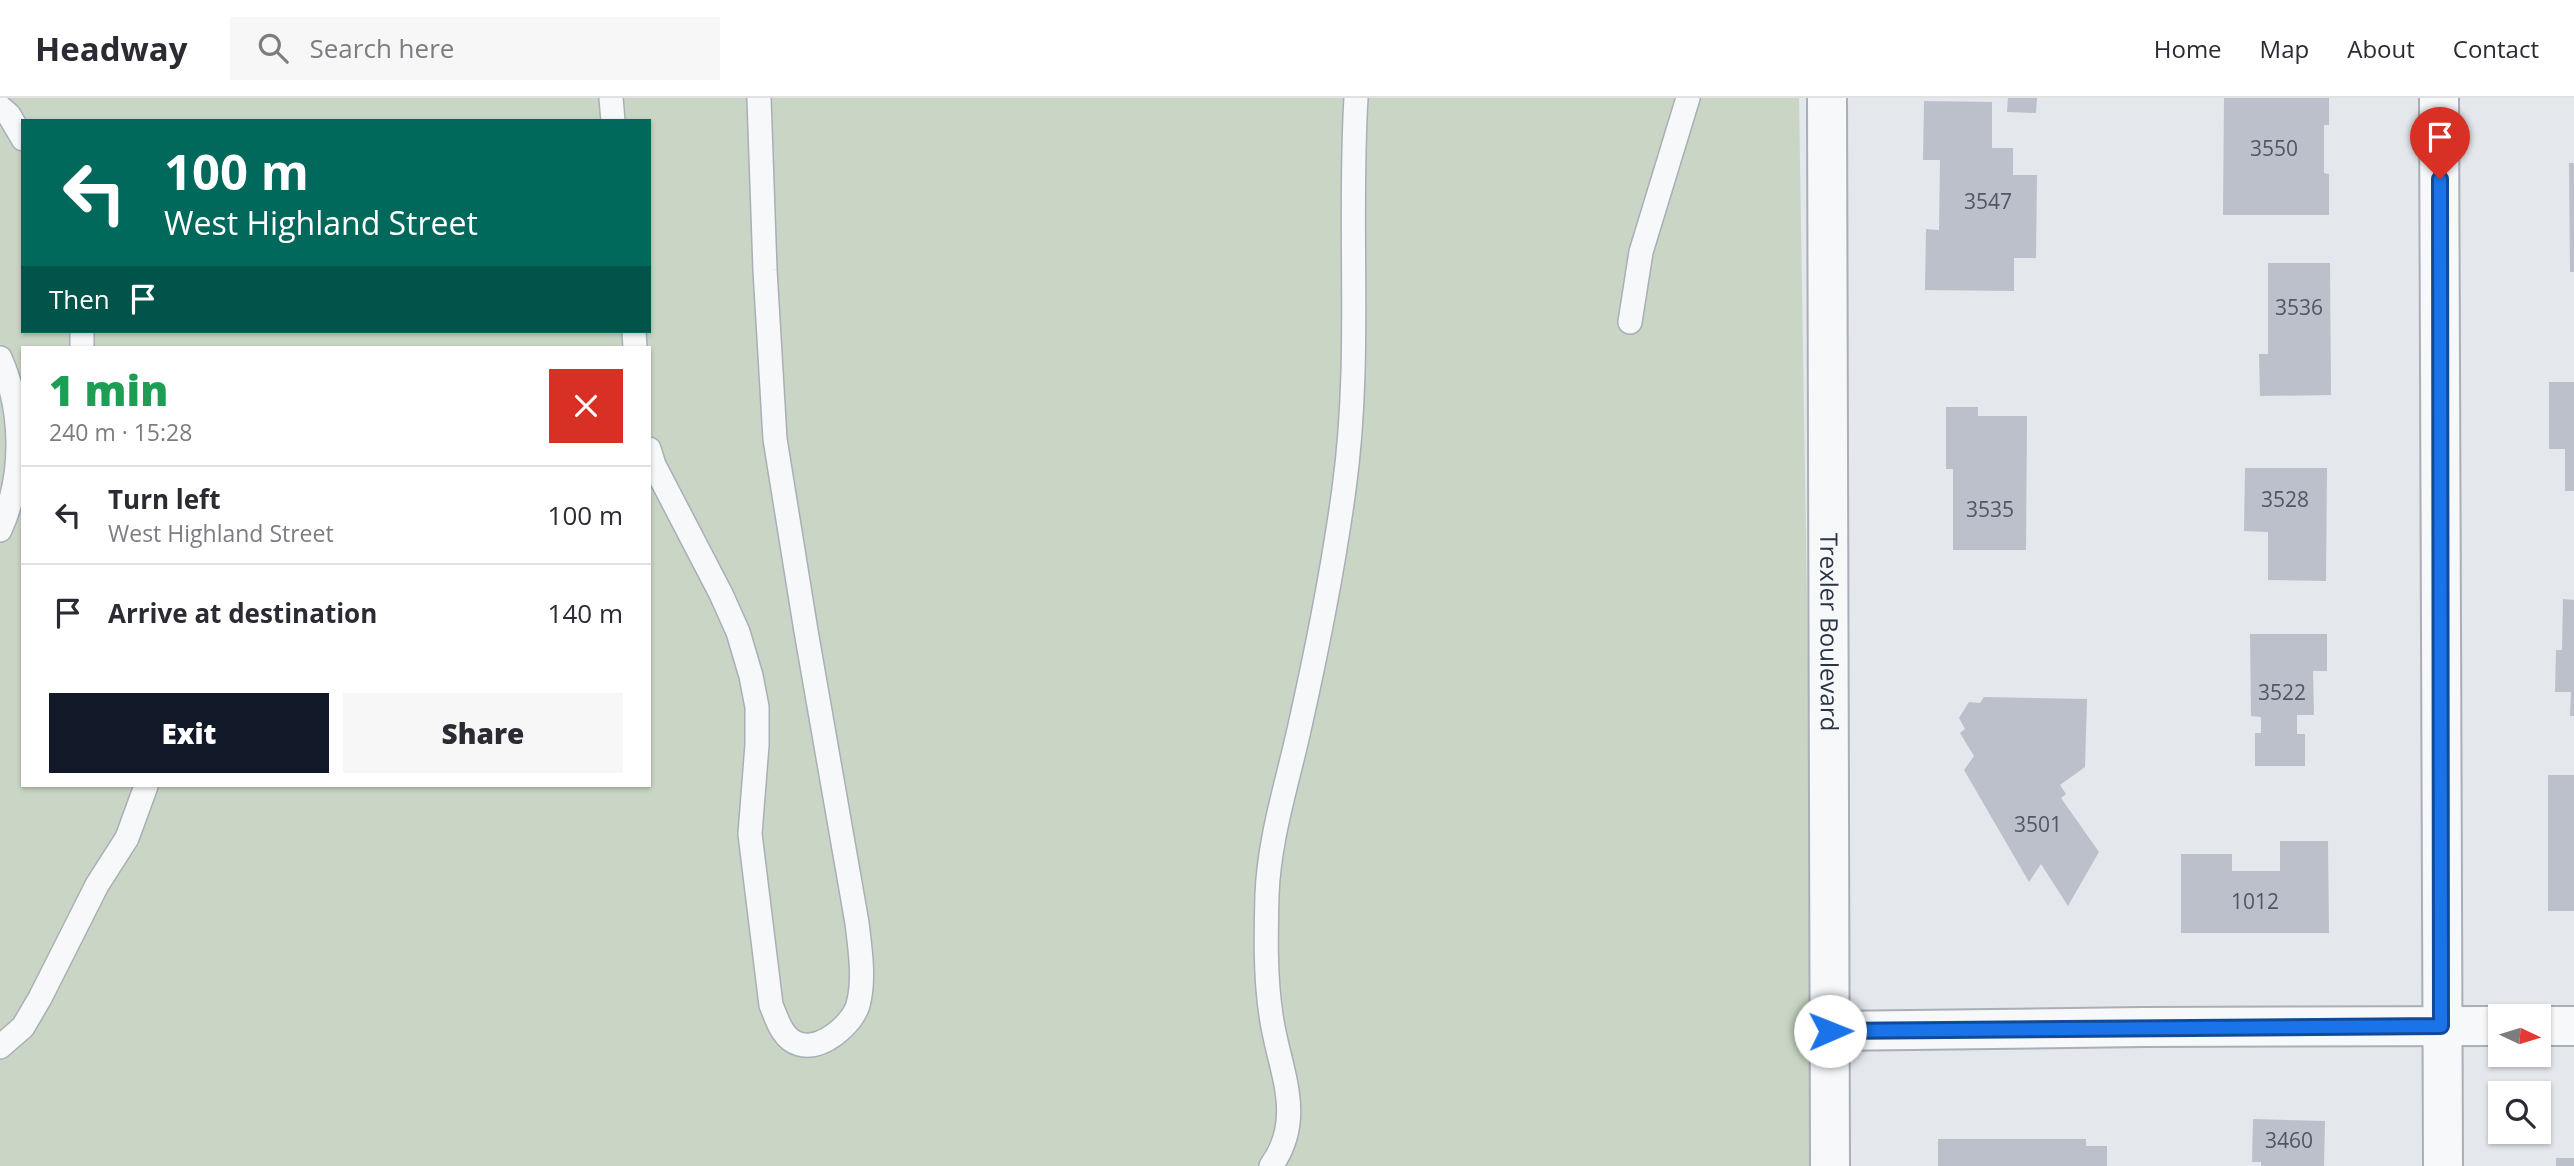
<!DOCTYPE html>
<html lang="en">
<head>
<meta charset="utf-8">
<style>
	:root { --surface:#fff; --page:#f7f7f7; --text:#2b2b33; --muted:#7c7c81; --line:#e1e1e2; --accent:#111827 }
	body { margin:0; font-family:"Open Sans",sans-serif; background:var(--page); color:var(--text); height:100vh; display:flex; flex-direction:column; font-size:26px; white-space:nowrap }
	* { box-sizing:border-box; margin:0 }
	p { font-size:23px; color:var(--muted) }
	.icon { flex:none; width:38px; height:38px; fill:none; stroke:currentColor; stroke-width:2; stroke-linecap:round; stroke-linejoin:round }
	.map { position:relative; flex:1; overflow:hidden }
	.sheet { position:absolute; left:21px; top:248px; width:630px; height:441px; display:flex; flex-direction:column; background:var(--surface); border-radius:0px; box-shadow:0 2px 5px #0004 }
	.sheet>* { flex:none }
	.hud { position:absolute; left:21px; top:21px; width:630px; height:214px; border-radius:0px; box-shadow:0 2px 5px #0004; background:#00695c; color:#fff; overflow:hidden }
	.needle { width:46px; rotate:94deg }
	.fabs { position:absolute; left:2488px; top:906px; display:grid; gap:14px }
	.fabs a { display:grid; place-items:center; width:63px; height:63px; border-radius:0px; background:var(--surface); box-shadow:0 2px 5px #0004; font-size:35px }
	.pin { position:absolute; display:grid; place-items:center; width:60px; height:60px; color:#fff; margin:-72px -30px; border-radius:50% 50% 50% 0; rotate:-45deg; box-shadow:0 0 7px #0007 }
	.pin .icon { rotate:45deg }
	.me { position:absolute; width:77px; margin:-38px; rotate:89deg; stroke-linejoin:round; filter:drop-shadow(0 0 5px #0008) }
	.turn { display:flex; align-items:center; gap:24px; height:147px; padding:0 28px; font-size:32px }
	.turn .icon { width:91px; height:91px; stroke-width:2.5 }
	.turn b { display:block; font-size:49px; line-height:60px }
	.then { display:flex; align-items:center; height:66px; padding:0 28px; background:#0003; gap:14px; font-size:26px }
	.round { display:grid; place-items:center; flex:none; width:74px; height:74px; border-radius:0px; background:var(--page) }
	.overview { display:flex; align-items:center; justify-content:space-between; height:119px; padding:0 28px }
	h1 { font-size:42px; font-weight:800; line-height:52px; color:#1e9e55 }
	.primary-button { display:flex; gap:14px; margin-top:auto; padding:14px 28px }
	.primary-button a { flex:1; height:80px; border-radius:0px; background:var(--accent); color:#fff; font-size:28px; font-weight:800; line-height:80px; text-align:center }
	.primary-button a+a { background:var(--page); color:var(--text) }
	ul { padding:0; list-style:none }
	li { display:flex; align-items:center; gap:21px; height:98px; padding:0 28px; border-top:2px solid var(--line) }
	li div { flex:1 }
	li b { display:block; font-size:26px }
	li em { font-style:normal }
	header { display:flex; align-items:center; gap:42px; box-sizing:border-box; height:98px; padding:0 35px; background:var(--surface); border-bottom:2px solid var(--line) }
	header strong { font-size:33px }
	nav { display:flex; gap:38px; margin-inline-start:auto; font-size:24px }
	.search { width:490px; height:63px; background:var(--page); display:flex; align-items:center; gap:18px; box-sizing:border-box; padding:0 24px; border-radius:0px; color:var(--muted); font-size:26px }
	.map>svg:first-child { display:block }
	.green { fill:#c9d6c5; fill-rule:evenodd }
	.building { fill:#bbc0ca }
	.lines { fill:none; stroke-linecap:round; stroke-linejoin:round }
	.lane-casing { stroke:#a9aeb7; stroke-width:26 }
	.street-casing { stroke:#a9aeb7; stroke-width:42 }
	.lane { stroke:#f7f8fa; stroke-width:23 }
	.street { stroke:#f7f8fa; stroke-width:38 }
	.route-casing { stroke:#114b97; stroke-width:18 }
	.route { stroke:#1a73e8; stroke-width:12 }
	.labels { text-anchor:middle; stroke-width:6; stroke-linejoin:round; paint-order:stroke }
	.number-label { font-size:21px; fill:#4f5766 }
	.street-label { font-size:24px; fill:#2b3445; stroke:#f4f6f9 }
</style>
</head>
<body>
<header>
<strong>Headway</strong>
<div class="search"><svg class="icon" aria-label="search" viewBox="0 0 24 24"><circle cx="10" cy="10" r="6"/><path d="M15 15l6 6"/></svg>Search here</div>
<nav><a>Home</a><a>Map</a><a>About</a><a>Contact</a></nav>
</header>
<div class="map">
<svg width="2574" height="1068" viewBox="0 0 2574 1068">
	<rect width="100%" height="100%" fill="#e4e7ec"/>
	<path class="green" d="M0,0H1799L1816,1068H0ZM23,23H649V233H23ZM23,250H649V688H23Z"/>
	<path class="building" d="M2008,0H2037L2036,15L2007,14Z
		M2224,0H2329V27H2324V75L2329,76V117H2223Z
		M1924,3L1992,4V50H2013V77H2037L2036,160H2014V193L1925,192L1926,131L1939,132L1940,62H1923Z
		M2569,65H2574V174H2570Z
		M2268,165H2330L2331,297L2260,298L2259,256H2268Z
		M2549,284H2574V393H2565V351H2549Z
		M1946,309H1978V318H2027L2026,452H1953V371H1946Z
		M2245,370H2327L2326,483L2268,482V434L2244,433Z
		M2563,501L2574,502V618H2570L2571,594H2555L2556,552H2562Z
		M2250,536H2327V573H2313L2314,617H2297V636H2305V668H2255V635H2261V619L2251,618Z
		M1984,599L2087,601L2085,669L2060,687L2066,696L2061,700L2099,754L2068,808L2041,766L2029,784L1964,672L1974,658L1960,635L1965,631L1959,620L1969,604L1980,605Z
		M2548,677H2574V813H2548Z
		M2280,743H2328L2329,835H2181V756H2232V773H2280Z
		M2253,1021L2325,1023L2324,1068H2261V1064H2252Z
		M1938,1041H2086V1048H2107V1068H1938Z
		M2556,1060H2574V1068H2556Z"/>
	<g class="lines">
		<defs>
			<path id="lane" d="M611,0L613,23
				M0,9L9,17L23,41
				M1630,224L1641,154L1688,0
				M634,233L635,250
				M82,250V233
				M0,260C24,314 24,379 0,432
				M649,351L654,367L721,496L738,534L751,578L757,609V647L750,736L771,907C777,921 782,941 799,946C821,953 852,927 858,907C865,881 860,851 857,825L806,533L775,341L765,172L759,0
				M0,949L23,929L40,900L97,787L127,740L146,688
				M1271,1068C1307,1018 1278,970 1271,917C1265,878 1266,836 1267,797C1269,741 1287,686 1299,632C1317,552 1333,472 1344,391C1362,261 1348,130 1356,0"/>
			<g id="street">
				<path id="s1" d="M1827,0L1830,1068"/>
				<path d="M2439,0L2443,1068"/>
				<path d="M2539,928H2574"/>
				<path d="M1830,933L2144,929L2501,928"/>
			</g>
		</defs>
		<use href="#lane" class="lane-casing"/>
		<use href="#street" class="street-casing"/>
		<use href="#lane" class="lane"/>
		<use href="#street" class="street"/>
	</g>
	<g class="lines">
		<defs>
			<path id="route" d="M1830,933L2441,928L2440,81"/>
		</defs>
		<use href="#route" class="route-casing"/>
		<use href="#route" class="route"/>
	</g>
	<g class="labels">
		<g class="number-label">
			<text x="2274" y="58">3550</text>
			<text x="1988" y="111">3547</text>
			<text x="2299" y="217">3536</text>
			<text x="2285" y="409">3528</text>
			<text x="1990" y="419">3535</text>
			<text x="2282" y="602">3522</text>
			<text x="2038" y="734">3501</text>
			<text x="2255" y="811">1012</text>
			<text x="2289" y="1050">3460</text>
		</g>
		<g class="street-label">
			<text dy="8" stroke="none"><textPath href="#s1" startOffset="534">Trexler Boulevard</textPath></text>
		</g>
	</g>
</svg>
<div class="fabs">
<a><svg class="needle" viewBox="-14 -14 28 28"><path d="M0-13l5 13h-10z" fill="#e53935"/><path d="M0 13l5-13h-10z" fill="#7c7c81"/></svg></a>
<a><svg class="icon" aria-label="search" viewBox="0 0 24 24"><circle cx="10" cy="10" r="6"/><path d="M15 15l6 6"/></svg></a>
</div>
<div class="pin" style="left:2440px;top:81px;background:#d93025"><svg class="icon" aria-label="arrive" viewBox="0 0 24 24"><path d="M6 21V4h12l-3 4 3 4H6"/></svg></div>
<svg class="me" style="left:1830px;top:933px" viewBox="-20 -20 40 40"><circle r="19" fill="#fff"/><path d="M0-13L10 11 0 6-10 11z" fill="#1a73e8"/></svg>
<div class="hud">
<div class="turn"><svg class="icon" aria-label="left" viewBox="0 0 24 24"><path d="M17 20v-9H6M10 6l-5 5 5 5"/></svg><div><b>100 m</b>West Highland Street</div></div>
<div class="then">Then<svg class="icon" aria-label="arrive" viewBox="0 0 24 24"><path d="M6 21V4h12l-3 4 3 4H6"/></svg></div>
</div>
<section class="sheet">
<div class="overview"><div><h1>1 min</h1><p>240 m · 15:28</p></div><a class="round" style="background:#d93025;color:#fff"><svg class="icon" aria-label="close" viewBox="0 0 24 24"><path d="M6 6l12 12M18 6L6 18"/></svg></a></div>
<ul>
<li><svg class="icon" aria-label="left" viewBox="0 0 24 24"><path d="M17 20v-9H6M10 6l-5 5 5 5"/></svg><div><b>Turn left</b><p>West Highland Street</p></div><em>100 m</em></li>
<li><svg class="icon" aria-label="arrive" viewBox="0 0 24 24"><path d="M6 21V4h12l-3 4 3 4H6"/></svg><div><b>Arrive at destination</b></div><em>140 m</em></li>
</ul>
<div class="primary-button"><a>Exit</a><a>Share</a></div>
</section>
</div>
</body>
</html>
